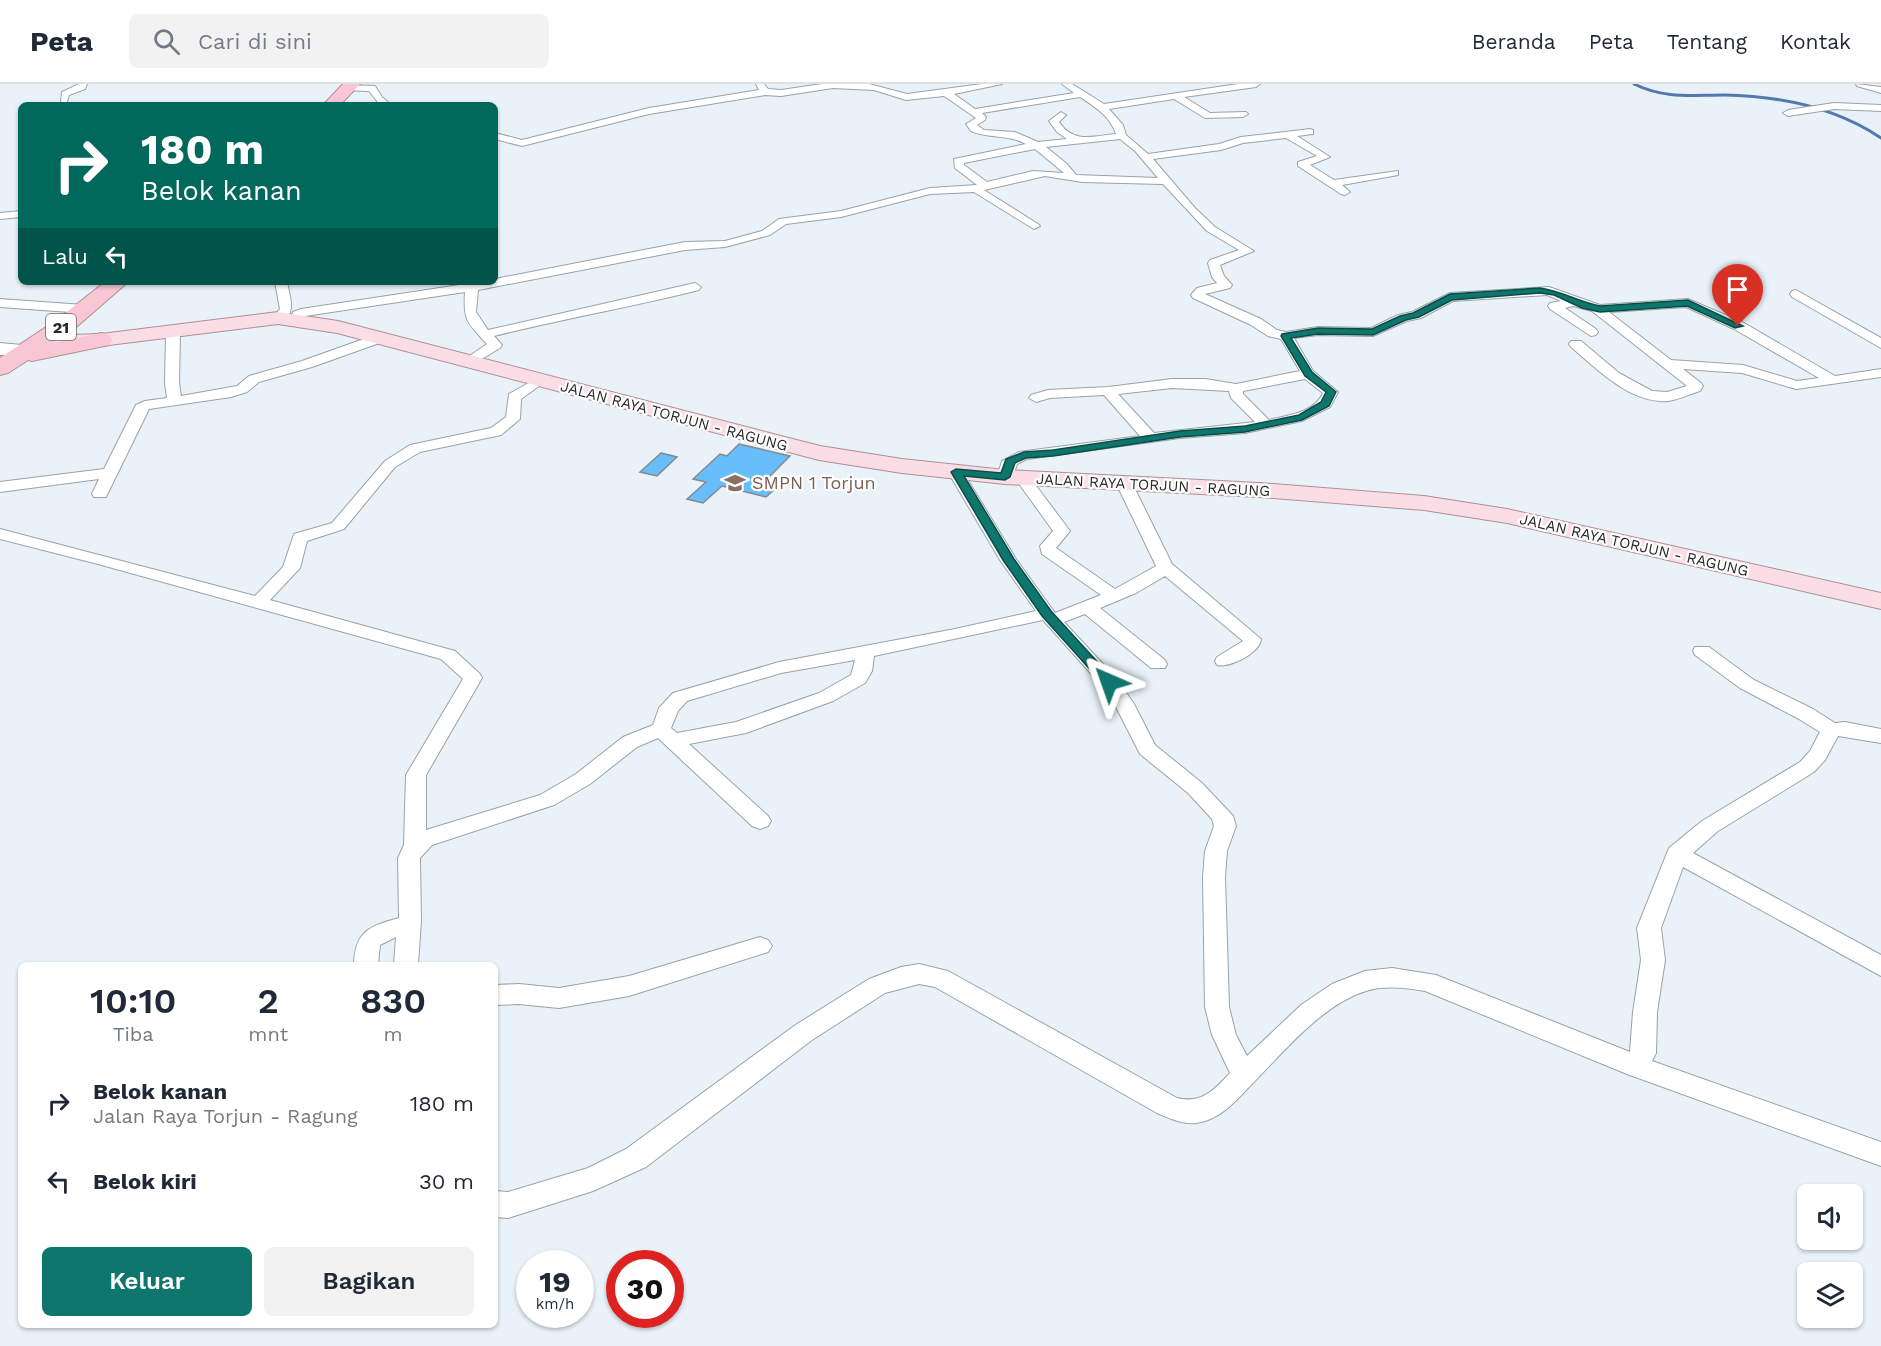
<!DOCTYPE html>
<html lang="id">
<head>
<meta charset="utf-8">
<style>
	:root { --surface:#fff; --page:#f2f2f3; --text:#1f2937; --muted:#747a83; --line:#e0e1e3; --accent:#0f766e }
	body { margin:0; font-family:"Work Sans",sans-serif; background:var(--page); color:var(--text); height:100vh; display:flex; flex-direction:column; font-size:22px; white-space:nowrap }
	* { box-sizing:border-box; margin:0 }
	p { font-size:20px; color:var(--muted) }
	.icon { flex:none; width:33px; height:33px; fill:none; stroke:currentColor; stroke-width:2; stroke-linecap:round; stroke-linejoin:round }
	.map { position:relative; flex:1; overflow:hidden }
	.sheet { position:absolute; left:18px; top:878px; width:480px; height:366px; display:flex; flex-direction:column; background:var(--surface); border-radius:9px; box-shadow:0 2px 4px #0004 }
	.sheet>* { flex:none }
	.top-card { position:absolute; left:18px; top:18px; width:480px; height:183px; border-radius:9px; box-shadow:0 2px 4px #0004; background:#00695c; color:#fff; overflow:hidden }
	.tools { position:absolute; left:1797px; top:1100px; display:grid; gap:12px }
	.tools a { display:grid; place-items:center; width:66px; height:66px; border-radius:9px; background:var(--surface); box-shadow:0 2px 4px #0004; font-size:30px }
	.speed { position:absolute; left:516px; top:1166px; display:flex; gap:12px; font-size:30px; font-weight:700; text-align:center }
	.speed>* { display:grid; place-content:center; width:78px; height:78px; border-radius:50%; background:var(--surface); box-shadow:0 2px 4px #0004; line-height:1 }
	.speed small { font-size:15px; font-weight:400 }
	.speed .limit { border:9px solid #d22; background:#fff; color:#111 }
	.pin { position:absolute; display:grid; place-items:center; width:51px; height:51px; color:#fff; margin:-62px -26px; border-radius:50% 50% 50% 0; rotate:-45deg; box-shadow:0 0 6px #0007 }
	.pin .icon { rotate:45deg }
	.me { position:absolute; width:66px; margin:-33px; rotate:317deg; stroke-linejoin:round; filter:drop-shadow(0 0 4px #0008) }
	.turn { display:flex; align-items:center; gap:21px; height:126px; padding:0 24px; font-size:27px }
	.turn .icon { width:78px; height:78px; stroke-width:2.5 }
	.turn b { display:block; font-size:42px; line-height:51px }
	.then { display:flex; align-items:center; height:57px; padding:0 24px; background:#0003; gap:12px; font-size:22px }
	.eta { display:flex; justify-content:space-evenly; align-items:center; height:102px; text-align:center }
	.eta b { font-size:36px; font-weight:600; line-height:42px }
	.button { display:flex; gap:12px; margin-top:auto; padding:12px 24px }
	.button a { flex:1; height:69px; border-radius:9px; background:var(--accent); color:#fff; font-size:24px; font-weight:600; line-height:69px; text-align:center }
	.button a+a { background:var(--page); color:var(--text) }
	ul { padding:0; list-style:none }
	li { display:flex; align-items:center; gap:18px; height:78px; padding:0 24px }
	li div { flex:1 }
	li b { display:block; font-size:22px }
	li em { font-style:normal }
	header { display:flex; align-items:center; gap:36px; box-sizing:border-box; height:84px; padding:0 30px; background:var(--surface); border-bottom:2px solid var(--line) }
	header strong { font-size:28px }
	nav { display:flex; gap:33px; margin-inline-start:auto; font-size:21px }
	.search { width:420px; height:54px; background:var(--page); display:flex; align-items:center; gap:15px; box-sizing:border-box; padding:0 21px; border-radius:9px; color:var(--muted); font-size:22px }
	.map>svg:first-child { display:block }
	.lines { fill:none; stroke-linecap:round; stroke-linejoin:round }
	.stream { stroke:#5578ac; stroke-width:3 }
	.building { fill:#67befa; stroke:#838b90; stroke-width:1.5 }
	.street-casing { stroke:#9aa2a8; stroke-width:2 }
	.secondary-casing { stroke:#9aa2a8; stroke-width:2 }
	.primary-casing { stroke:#af8f98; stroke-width:2 }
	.highway-casing { stroke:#af8f98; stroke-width:2 }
	.street { fill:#fff; fill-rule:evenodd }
	.secondary { fill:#fff; fill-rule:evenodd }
	.primary { fill:#fbdde5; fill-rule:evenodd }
	.highway { fill:#f9c7d4; fill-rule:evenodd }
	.route { fill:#0f766e; stroke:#0a4d48; stroke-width:1.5 }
	.labels { text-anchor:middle; stroke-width:4.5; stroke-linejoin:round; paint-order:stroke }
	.far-street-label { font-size:15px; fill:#25282a; stroke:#fefefe }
	.shield { fill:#fefefe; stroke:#66686a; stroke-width:1.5 }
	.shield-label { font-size:16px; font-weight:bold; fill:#25282a }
	.education-label { font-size:18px; fill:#785e54; stroke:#fefefe; text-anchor:start }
</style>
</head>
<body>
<header>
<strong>Peta</strong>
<div class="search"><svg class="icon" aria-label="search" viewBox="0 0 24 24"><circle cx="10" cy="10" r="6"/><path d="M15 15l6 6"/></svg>Cari di sini</div>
<nav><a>Beranda</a><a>Peta</a><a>Tentang</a><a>Kontak</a></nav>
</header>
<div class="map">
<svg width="1881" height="1262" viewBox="0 0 1881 1262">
	<rect width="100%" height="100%" fill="#eaf2f9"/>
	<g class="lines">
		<path class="stream" d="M1634,0C1664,15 1692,11 1724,11C1779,12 1835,23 1881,54"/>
	</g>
	<path class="building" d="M739,360L790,372L763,399L777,403L766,413L722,402L703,419L687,415L706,398L693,395L720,370L727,372Z
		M661,369L677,373L657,392L640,388Z"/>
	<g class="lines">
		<defs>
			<path id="street" d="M79,0H87L85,5L69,11L67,18H61L62,8Z
				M756,0H764L768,5L781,6L822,0H869L907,10L982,0H1002L954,10L975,25L1074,9L1062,0H1072L1104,20L1238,0H1260L1256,3L1184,13L1210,29L1246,28L1248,30L1243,33L1205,34L1174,15L1109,25L1123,41L1126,51L1148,70L1219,60L1241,53L1310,45L1313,46V50L1297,52L1330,73L1310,81L1334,96L1398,87V91L1342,101L1350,108L1345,111L1341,110L1298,82V78L1317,72L1286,54L1243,59L1221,66L1153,75L1195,124L1215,143L1254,167L1220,181L1224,192L1232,201L1230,204L1205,210L1261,235L1277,246L1286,248L1318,243L1371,244L1398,231L1412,228L1450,209L1549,203L1600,221L1688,215L1744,239L1835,292L1881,285V293L1796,305L1742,289L1683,285L1701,299L1703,302L1700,307C1687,311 1672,319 1659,317C1625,314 1596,284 1571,263L1569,260L1571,257H1581L1619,289L1652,307L1667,308L1687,302L1592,227L1573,222L1565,224L1596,245L1598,248L1596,251L1591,252L1550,225L1548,222L1550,219L1561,217L1547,211L1453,217L1421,234L1407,237L1373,252L1318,251L1294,254L1313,287L1338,308L1330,323L1302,337L1245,349L1180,354L1027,375L1017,380L1013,393L1005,398L997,393L1002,377L1019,368L1140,352L1104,311L1050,314L1036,318L1029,314L1031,311L1048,306L1108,303L1172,295H1205L1236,300L1300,287L1281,255L1268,252L1251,241L1193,214L1191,211L1197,204L1217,199L1212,193L1208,179L1210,176L1239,166L1207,147L1163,100L1082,98L1045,92L984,106L1038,140L1040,142L1034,145L974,108L930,110L841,133L786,140L770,151L725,163L685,166L478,206L476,228L488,246L695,199L701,203L699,206C631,223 562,235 494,252L502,261L500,264L470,282L463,278L465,275L487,260C468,239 463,238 465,208L305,232L302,238L297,239L291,235L293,228L301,225L466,200V198H495V195L685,158L725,157L762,147L779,135L841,127L930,104L977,101L955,84L954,75L1026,60C1008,50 989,55 971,47L966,40L976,34L944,12L906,16L874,6L833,4L781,12L765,11L649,30L522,62L495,55V49L522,56L649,24L759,6ZM1080,13C1095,23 1110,32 1116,50C1093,52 1074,60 1059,38L1066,31L1061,28L1049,37L1057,48L1067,55L1038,58L1015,48L984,46L977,41L985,36L986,33L982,29ZM1120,55L1135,67L1158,94L1076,91L1067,80L1046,63ZM1035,65L1064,89L1033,87L987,98L964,81V79ZM1686,223L1734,245L1819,294L1797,297L1743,281L1671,276L1609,228ZM1305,295L1323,309C1314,329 1289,331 1269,336L1243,310V307ZM1172,304L1229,307L1231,314L1255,338L1154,349L1118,310Z
				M1856,0L1881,3V9L1857,2Z
				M347,1L375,2L382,13L391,21H380L369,7L344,6V2Z
				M1834,19L1881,21V27L1834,25L1788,32L1783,29L1788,26Z
				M21,127V133L0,135V129Z
				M275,198H287C290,214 298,232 278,238L272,234L280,225Z
				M1796,206L1881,254V264L1792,213L1790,210L1792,207Z
				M0,215L84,221L90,225L84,229L0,223Z
				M173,245L180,249L179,299L181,312L237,302L249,292L302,277L375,251L380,250L387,254L385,257L312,283L259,298L247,308L231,313L149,325L106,413H94L92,410L99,395L0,408V398L104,385L136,321L145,317L167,314L165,299L166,249Z
				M539,293L546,297L521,315L520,335L501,351L420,368L395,383L344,445L307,457L300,484L270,516L455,567L480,590L482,594L426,691V746L540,711L576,690L623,653L653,641L659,624L673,609L779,578L955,545L1036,527L1000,476L948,388L951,385H961L1016,475L1055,529L1101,511L1042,470L1040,462L1053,447L1015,394L1018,391H1028L1070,447L1056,464L1115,505L1156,482L1116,399L1124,394L1132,399L1172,480L1261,555C1260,569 1230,584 1217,581L1215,577L1217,573L1243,557L1165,492L1136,509L1100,524L1165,576L1167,580L1165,584H1151L1085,530L1064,538L1116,594L1134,620L1155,661L1202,699L1233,732L1236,742L1227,767L1225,793L1229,923L1236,951L1247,972L1301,921L1332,900L1365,887L1392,884L1436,891L1630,968L1633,928L1641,876L1637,844L1669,764L1702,737L1800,678L1810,667L1820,648L1799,635L1740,604L1695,571L1693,567L1695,563H1709L1754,596L1813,625L1835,639L1845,638L1881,645V659L1838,652L1825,676L1814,688L1718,747L1693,769L1881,871V892L1683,783L1661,844L1665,876L1657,928L1656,969L1652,977L1881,1058V1082L1627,990L1425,907C1406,904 1385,901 1366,907C1322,920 1280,972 1249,1003C1234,1019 1220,1035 1197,1039C1183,1041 1169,1034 1157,1029L935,903L919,900L885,909L812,956L646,1083L593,1107L508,1134L495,1133V1107L508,1108L588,1084L626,1065L794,942L869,895L901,883L919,880L948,887L1177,1014C1202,1020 1214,1006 1230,989L1212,951L1205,923L1203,793L1205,767L1214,742L1212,735L1188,709L1140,670L1115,621L1102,602L1043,536L874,572L872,587L865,599L833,617L746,649L689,660L768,732L771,737L768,742L760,745L752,742L658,654L637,663L590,700L554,721L432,761L420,774L421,837L418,880H394L396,853L380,861L378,880H354C355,847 370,842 399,834L398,774L404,761L406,691L463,595L441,575L98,480L0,455V445L255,512L283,483L294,450L332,439L385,377L410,361L491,344L506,333L509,310ZM855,576L851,591L819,609L736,638L677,649L671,644L678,627L687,617L781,589Z
				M760,853L768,856L772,862L768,868L629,912L559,924L519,920L495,921V901L519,900L559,904L629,892Z"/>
			<path id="secondary" d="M0,259L33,262L35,266L33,270L0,271Z"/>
			<path id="primary" d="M278,228L338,237L820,362L902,375L1005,386L1259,399L1424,412L1507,425L1881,509V525L1507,439L1424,426L1259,413L1005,400L902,389L819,376L337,249L278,240L101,262L38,264L31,262L28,258L31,254L38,252L101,250Z"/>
			<path id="highway" d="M343,0H360L340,21H323Z
				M105,198H128L74,245L52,259L101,249L109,251L112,256L109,261L32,277L28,276L8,289L0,291V274L58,235Z"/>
		</defs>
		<use href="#street" class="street-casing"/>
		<use href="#secondary" class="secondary-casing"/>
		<use href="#primary" class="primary-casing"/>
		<use href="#highway" class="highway-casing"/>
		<use href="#street" class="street"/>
		<use href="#secondary" class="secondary"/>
		<use href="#primary" class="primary"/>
		<use href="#highway" class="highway"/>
	</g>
	<path class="route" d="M1540,204C1562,207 1579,218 1600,222L1688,216L1743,242L1735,244L1687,222L1600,228L1582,224L1554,211L1540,209L1452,216L1419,233L1406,236L1373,251L1318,250L1291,254L1312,288L1336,308L1329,322L1302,336L1245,348L1180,353L1053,372L1026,374L1015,379L1010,393L1005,396L964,392L1014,475L1051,527L1113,595L1115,598L1113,601H1104L1042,532L1003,476L951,388L956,385L1001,389L1006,375L1024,368L1053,366L1180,347L1245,342L1299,331L1321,318L1326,308L1305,292L1281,252L1282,250L1318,244L1372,245L1400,232L1413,229L1450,210Z"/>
	<defs>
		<symbol id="school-bare" viewBox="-9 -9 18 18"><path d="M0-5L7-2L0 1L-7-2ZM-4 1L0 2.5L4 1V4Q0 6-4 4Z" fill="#8d6e63" stroke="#fefefe" stroke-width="2.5" paint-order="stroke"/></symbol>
	</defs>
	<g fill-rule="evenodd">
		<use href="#school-bare" x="720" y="384" width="30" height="30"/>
	</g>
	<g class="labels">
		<g class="far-street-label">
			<text transform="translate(674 332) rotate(15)" y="5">JALAN RAYA TORJUN - RAGUNG</text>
			<text transform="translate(1153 401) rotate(3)" y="5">JALAN RAYA TORJUN - RAGUNG</text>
			<text transform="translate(1634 461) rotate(13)" y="5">JALAN RAYA TORJUN - RAGUNG</text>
		</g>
		<rect class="shield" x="46" y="230" width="30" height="26" rx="4.5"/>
		<g class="shield-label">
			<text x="61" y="249">21</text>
		</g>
		<g class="education-label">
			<text x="752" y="405">SMPN 1 Torjun</text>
		</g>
	</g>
</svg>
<div class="tools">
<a><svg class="icon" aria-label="sound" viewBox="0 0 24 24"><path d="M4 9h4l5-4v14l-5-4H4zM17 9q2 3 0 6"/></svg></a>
<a><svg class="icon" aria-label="layers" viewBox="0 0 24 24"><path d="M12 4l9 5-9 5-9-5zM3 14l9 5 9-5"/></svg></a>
</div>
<div class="speed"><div>19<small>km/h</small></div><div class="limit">30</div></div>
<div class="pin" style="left:1738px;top:242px;background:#d93025"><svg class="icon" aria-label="arrive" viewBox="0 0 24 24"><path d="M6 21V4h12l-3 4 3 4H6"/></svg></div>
<svg class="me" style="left:1109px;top:598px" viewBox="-20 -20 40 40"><path d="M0-17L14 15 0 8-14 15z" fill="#0f766e" stroke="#fff" stroke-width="4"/></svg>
<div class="top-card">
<div class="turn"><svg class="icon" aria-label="right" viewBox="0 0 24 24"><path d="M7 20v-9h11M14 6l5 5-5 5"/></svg><div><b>180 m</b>Belok kanan</div></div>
<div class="then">Lalu<svg class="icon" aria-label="left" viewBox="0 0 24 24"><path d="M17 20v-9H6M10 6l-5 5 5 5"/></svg></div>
</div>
<section class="sheet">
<div class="eta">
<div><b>10:10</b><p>Tiba</p></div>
<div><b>2</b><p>mnt</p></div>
<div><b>830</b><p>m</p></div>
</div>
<ul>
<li><svg class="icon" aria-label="right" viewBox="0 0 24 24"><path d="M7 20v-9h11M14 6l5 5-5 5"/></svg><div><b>Belok kanan</b><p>Jalan Raya Torjun - Ragung</p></div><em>180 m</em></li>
<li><svg class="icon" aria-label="left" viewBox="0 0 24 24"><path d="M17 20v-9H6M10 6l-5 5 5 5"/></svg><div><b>Belok kiri</b></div><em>30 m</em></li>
</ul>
<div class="button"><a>Keluar</a><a>Bagikan</a></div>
</section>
</div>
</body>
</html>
